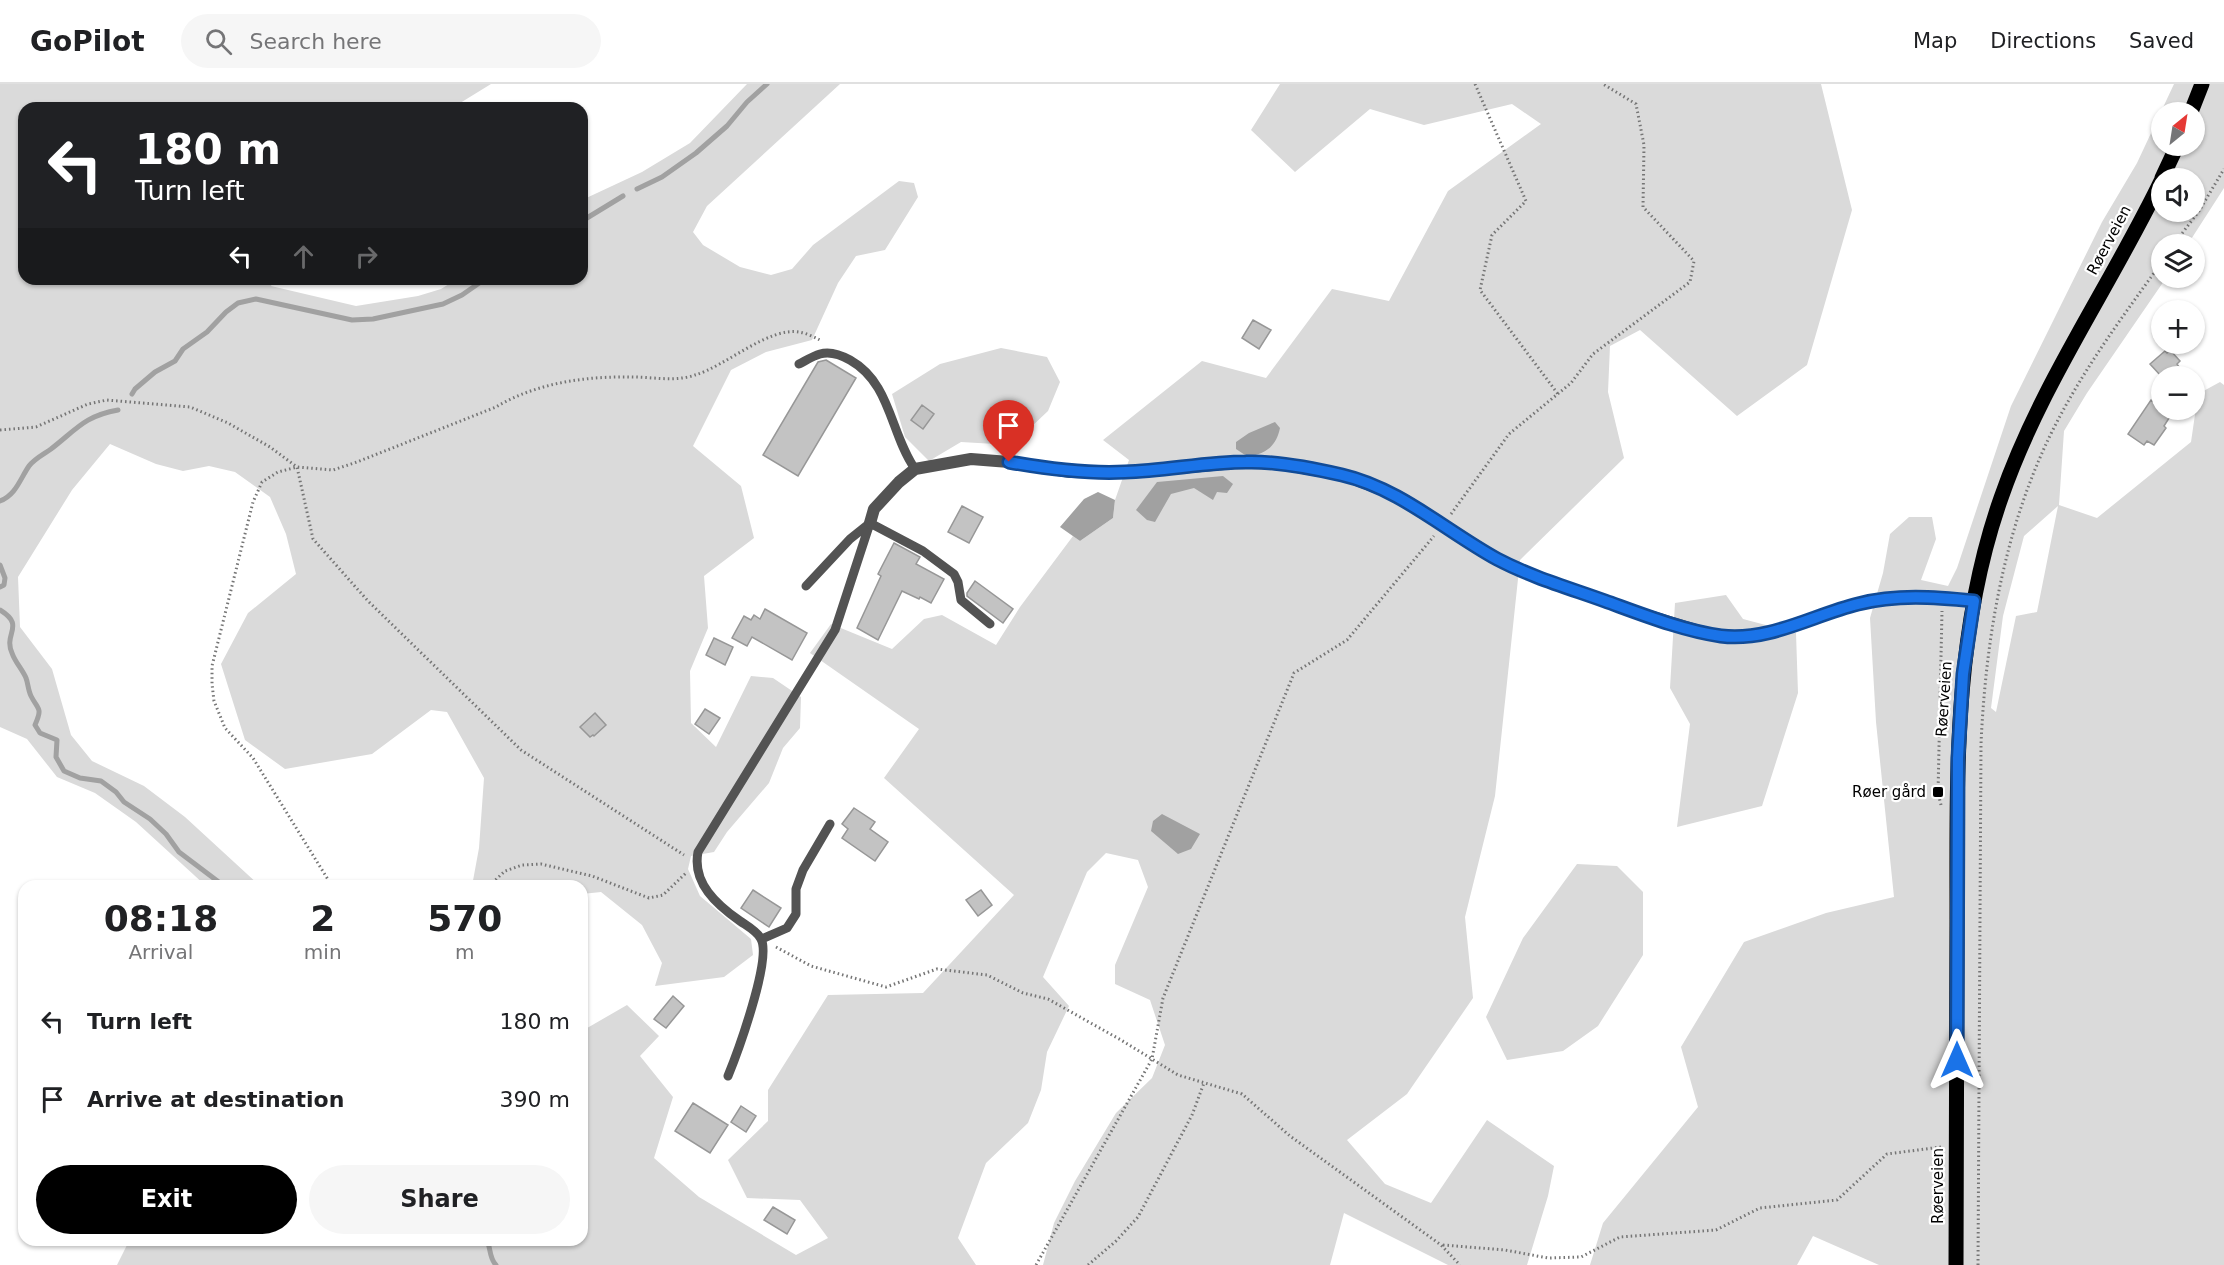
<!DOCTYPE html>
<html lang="en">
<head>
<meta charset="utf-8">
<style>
	:root { --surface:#fff; --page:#f6f6f6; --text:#202124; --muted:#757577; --line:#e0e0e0; --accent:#000 }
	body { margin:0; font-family:"DejaVu Sans",sans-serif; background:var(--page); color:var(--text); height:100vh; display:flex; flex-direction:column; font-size:22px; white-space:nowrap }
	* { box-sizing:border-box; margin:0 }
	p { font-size:20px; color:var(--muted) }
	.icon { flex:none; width:33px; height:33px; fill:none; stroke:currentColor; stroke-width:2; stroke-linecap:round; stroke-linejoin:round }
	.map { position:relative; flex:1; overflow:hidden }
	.drawer { position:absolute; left:18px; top:796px; width:570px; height:366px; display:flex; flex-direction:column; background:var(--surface); border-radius:18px; box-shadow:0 2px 4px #0004 }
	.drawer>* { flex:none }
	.guide { position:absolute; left:18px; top:18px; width:570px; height:183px; border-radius:18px; box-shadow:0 2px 4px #0004; background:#202124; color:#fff; overflow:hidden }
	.needle { width:39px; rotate:30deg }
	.buttons { position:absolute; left:2151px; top:18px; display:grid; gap:12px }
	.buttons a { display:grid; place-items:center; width:54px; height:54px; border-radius:50%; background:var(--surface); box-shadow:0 2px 4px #0004; font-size:30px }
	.pin { position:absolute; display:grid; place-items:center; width:51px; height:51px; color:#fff; margin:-62px -26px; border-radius:50% 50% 50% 0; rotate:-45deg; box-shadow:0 0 6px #0007 }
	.pin .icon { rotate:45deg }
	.me { position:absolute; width:66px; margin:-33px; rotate:0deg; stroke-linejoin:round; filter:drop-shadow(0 0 4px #0008) }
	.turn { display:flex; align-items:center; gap:21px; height:126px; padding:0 18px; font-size:27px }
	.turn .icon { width:78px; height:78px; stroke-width:2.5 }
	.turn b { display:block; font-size:42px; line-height:51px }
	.lanes { display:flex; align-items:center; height:57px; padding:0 18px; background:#0003; justify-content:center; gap:30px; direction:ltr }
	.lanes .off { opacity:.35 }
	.eta { display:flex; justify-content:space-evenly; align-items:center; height:102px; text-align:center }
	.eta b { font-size:36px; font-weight:700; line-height:42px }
	.cta { display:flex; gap:12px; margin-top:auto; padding:12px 18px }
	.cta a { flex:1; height:69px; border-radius:36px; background:var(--accent); color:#fff; font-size:24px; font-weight:700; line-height:69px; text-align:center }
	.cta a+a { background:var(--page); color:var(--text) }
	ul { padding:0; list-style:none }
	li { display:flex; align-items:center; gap:18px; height:78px; padding:0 18px }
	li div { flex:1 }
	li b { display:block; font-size:22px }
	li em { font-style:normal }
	header { display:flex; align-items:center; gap:36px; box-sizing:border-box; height:84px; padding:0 30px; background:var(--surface); border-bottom:2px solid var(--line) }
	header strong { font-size:28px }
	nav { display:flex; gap:33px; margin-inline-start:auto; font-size:21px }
	.search { width:420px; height:54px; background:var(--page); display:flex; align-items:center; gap:15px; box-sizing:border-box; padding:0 21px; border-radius:33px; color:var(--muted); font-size:22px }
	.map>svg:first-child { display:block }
	.green { fill:#dadada; fill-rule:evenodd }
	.water { fill:#a1a1a1 }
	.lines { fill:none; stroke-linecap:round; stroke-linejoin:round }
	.stream { stroke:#a1a1a1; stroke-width:5 }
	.building { fill:#c3c3c3; stroke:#979797; stroke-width:1.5 }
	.primary-casing { stroke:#dbdbdb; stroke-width:16 }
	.path { stroke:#757575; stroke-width:3; stroke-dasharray:1.5 3; stroke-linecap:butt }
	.lane { stroke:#535353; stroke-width:9 }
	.street { stroke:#535353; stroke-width:12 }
	.primary { stroke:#000; stroke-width:15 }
	.route-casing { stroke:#114b97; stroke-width:15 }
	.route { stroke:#1a73e8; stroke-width:10 }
	.poi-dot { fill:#000; stroke:#fff; stroke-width:2 }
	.labels { text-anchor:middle; stroke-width:4.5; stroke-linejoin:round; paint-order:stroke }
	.street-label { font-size:15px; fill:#000; stroke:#fff }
	.poi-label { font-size:15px; fill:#000; stroke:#fff; text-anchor:end }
</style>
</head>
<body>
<header>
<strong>GoPilot</strong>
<div class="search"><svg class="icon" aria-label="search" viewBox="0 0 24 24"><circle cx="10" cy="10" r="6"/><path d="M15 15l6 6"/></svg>Search here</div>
<nav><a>Map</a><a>Directions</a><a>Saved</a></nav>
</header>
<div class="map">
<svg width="2224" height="1181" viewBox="0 0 2224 1181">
	<rect width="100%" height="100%" fill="#fff"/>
	<path class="green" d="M0,0H491L452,24H24V195H275L271,202L356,222L418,212L441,205L457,195H582V116L642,88L690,59L747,0H840L707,122L693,148L703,161L740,183L771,191L792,185L813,161L899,97L914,99L918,113L885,166L856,172L838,199L812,256L766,268L731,286L693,362L741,402L754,454L704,492L708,544L690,587L691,639L716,663L751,592L773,594L801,613L800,644L783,664L769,699L727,748L714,768L691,772L688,785L700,812L751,855L753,871L724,893L655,902L662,879L642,841L601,808L582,810V802H472L479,764L484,694L447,628L431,626L372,670L285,685L245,656L221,580L248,529L296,490L286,450L270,413L235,388L209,382L183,387L156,380L110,360L72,406L18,493L20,543L52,585L71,651L92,677L144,702L185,733L260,802H206L136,738L95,709L57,693L27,655L0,643Z
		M1280,0H1821L1852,126L1807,281L1737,332L1640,246L1610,262L1608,308L1624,374L1520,476L1495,712L1465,833L1473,914L1407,1010L1347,1056L1385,1100L1431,1119L1487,1036L1554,1082L1548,1112L1527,1181H1448L1344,1129L1330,1181H1043L1054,1139L1075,1097L1116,1029L1152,994L1165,961L1150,916L1115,900V881L1148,803L1138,776L1106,769L1087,788L1043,893L1069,922L1047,968L1041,1006L1028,1039L986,1079L958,1154L976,1181H117L129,1157L582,1156V947L627,921L659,952L640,972L673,1013L654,1074L699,1113L796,1171L828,1154L800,1116L747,1114L728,1076L768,1037V1006L828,911L923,909L1014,811L884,694L919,645L810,569L831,540L892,565L924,535L942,531L996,561L1020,523L1073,452L1080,457L1113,434L1115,416L1129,376L1103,356L1202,277L1266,294L1332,205L1389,217L1448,107L1541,40L1512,20L1424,41L1370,25L1295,88L1251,46Z
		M2174,0H2224V104L2188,160H2162V194H2166L2087,309L2064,347L2059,421L2097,434L2191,358L2198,310L2220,298L2224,301V1181H1879L1813,1152L1797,1181H1590L1603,1139L1698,1023L1681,963L1744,858L1826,829L1894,813L1876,638L1870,534L1883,489L1890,450L1909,433H1932L1936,455L1921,496L1948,502L1957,484L2011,322L2102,138L2137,79ZM2162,28H2194V62H2162ZM2162,94H2194V128H2162ZM2058,422L2037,528L2016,532L1996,628L1991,624L2003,532L2024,452Z
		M1001,264L1047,273L1060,298L1048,327L1012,361L961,358L929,377L905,353L892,310L940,280Z
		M1726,511L1743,535L1796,549L1798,609L1762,722L1677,743L1690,640L1670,604L1675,519Z
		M1577,780L1617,782L1643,808V871L1598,942L1563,967L1507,976L1486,933L1523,854Z"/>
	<path class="water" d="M1275,338L1280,344C1276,363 1266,369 1248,373L1236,365V358L1249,349Z
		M1223,392L1233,400L1227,409L1217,408L1213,416L1194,404L1171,410L1155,438L1147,436L1136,426L1157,398Z
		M1098,408L1115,416L1113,434L1080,457L1060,443L1084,415Z
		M1162,730L1200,750L1191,765L1178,770L1151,747L1153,737Z"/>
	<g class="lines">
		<path class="stream" d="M637,105L662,93L696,69L727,42L747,18L767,0
			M582,137L623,112
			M132,310L135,305L155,288L175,277L183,265L207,248L226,228L238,219L256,215L352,236L373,235L443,220L462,211L485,195
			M0,417C16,411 20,395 29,382C34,375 44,370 51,365C76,346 84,332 118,326
			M0,481L5,494L4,501L0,503
			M0,526C26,542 3,549 12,569C15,578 22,585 26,594C28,599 28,606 31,612C38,626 43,623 35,641L40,649L57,656L56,673L64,687L80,694L101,697L116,708L124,718L150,735L166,750L179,768L224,802
			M487,1156C491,1165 489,1174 496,1181"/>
	</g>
	<path class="building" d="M1253,236L1271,246L1259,265L1242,254Z
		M2170,266L2180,277L2177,280L2185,292H2161L2150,280L2165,267L2167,269Z
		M826,276L856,294L798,392L763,371L818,278Z
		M2151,316L2171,331L2164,342L2166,344L2154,361L2147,357L2144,361L2128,350Z
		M922,321L934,330L923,345L911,336Z
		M962,422L983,433L969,459L948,448Z
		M894,459L920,473L916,480L944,495L931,519L920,513L919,515L902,507L878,556L857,544L881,492L878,490Z
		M975,497L1013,525L1003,539L967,512V509Z
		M765,525L807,549L792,576L752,553L747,562L732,554L744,532L751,536L754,531L760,535Z
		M714,554L733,563L725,581L706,571Z
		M705,625L720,634L709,650L695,640Z
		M595,629L606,641L594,652L593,651L590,653L580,643Z
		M854,724L875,738L870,745L888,758L875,777L842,754L848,745L842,740Z
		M753,806L781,824L769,843L741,824Z
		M981,806L992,821L978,832L966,816Z
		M673,912L684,922L666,944L654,935Z
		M693,1019L728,1041L710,1069L675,1047Z
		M741,1022L756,1032L746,1048L731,1038Z
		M773,1123L795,1136L787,1150L764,1136Z"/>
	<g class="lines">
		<defs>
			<path id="primary" d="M2191,28L2202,0
				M2162,94L2177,62
				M1956,1181C1956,1066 1957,950 1957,835C1957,693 1953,550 2001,414C2040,301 2110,203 2162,95"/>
		</defs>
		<use href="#primary" class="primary-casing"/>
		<path class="path" d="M1475,0L1526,117L1492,151L1480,206L1558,310
			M2174,160L2199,127L2224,85
			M0,346L36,343L88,320L107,316L190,323L228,339L270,363L297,383L313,455L368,517L521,666L684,771
			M1451,430L1509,350L1571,299L1593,270L1690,198L1694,177L1643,123L1644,61L1636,20L1603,0
			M1941,721L1938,709L1942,527
			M332,802L253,674L225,644L214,617L212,600V582L253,418L262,398L278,388L297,383L333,386L357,378L496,323C536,299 586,292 632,293C653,293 675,298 695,291C726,282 768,243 799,248C806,249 814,253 820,256
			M489,802L505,787L522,781L541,780L592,792L649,814L663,811L686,789
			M776,863L811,882L886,903L937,885L987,891L1023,909L1048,915L1121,956L1178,991L1242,1010L1290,1052L1441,1161L1460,1181
			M1443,1161L1505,1166L1548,1174L1581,1173L1620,1153L1716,1146L1760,1124L1837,1116L1887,1070L1941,1063
			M1036,1181L1152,975L1163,914L1294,589L1347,556L1434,452
			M1088,1181L1116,1157L1138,1133L1192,1031L1204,999
			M1978,1181L1981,660C1986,548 2006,434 2059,334C2088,279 2125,229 2162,178"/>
		<path class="lane" d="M799,280C805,277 813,272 820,270C830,267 841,271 850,276C891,299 890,349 915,385
			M870,439L923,467L954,490L958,498L961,516L990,540
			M806,502L850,455L870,439
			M1772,548C1807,536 1843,520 1880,515C1910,510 1943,514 1974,517
			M762,855L787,844L796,830V805L803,786L830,740
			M728,992C737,970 772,875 761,855C757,847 747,842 740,837C717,821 692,799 698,768L835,546L870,439"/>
		<path class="street" d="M870,439L874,425L899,398L915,385L971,375L1009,378L1070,388L1124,389L1246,378L1286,381L1343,391L1385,407L1422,427L1497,475L1526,489L1630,526L1709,550L1737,554L1772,548"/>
		<use href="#primary" class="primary"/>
	</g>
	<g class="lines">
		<defs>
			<path id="route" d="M1009,378C1048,385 1086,390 1125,388C1165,387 1206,378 1246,378C1277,377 1312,384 1342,391C1399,404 1446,447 1497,475C1531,493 1569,504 1605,517C1641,530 1684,547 1721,552C1769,558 1813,531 1858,520C1896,510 1935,513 1974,517L1963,590L1958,674L1957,976"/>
		</defs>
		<use href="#route" class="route-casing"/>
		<use href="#route" class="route"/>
	</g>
	<rect class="poi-dot" x="1932" y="702" width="12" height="12" rx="3"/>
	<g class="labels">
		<g class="street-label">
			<text transform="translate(2109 156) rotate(-62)" y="5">Røerveien</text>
			<text transform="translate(1944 615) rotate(-86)" y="5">Røerveien</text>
			<text transform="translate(1938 1102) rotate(-90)" y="5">Røerveien</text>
		</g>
		<g class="poi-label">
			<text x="1926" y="713">Røer gård</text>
		</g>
	</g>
</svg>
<div class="buttons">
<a><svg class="needle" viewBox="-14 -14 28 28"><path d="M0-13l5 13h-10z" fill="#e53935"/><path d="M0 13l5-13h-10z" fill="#757577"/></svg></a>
<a><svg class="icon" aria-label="sound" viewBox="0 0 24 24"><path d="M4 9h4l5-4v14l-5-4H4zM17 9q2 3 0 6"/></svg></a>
<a><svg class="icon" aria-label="layers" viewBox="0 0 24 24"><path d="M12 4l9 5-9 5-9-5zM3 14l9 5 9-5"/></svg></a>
<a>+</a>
<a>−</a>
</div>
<div class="pin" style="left:1009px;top:378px;background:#d93025"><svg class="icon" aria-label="arrive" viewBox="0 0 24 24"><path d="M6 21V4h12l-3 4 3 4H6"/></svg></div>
<svg class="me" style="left:1957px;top:976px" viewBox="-20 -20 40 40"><path d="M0-17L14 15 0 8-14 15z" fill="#1a73e8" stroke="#fff" stroke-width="4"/></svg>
<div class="guide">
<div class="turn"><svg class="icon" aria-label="left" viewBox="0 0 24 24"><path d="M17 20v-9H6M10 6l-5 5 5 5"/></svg><div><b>180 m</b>Turn left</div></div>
<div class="lanes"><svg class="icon" aria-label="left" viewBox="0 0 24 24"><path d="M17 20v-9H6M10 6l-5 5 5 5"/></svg><svg class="icon off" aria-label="ahead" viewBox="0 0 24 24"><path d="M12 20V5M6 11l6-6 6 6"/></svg><svg class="icon off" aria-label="right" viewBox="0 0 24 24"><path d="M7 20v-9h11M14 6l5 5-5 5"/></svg></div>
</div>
<section class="drawer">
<div class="eta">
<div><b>08:18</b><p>Arrival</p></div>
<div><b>2</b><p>min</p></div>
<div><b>570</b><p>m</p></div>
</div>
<ul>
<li><svg class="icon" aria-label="left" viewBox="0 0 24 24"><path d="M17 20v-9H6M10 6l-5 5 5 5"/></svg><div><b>Turn left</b></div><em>180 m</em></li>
<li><svg class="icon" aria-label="arrive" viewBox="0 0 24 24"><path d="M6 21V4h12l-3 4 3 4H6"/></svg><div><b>Arrive at destination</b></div><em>390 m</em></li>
</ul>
<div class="cta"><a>Exit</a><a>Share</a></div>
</section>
</div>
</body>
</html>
